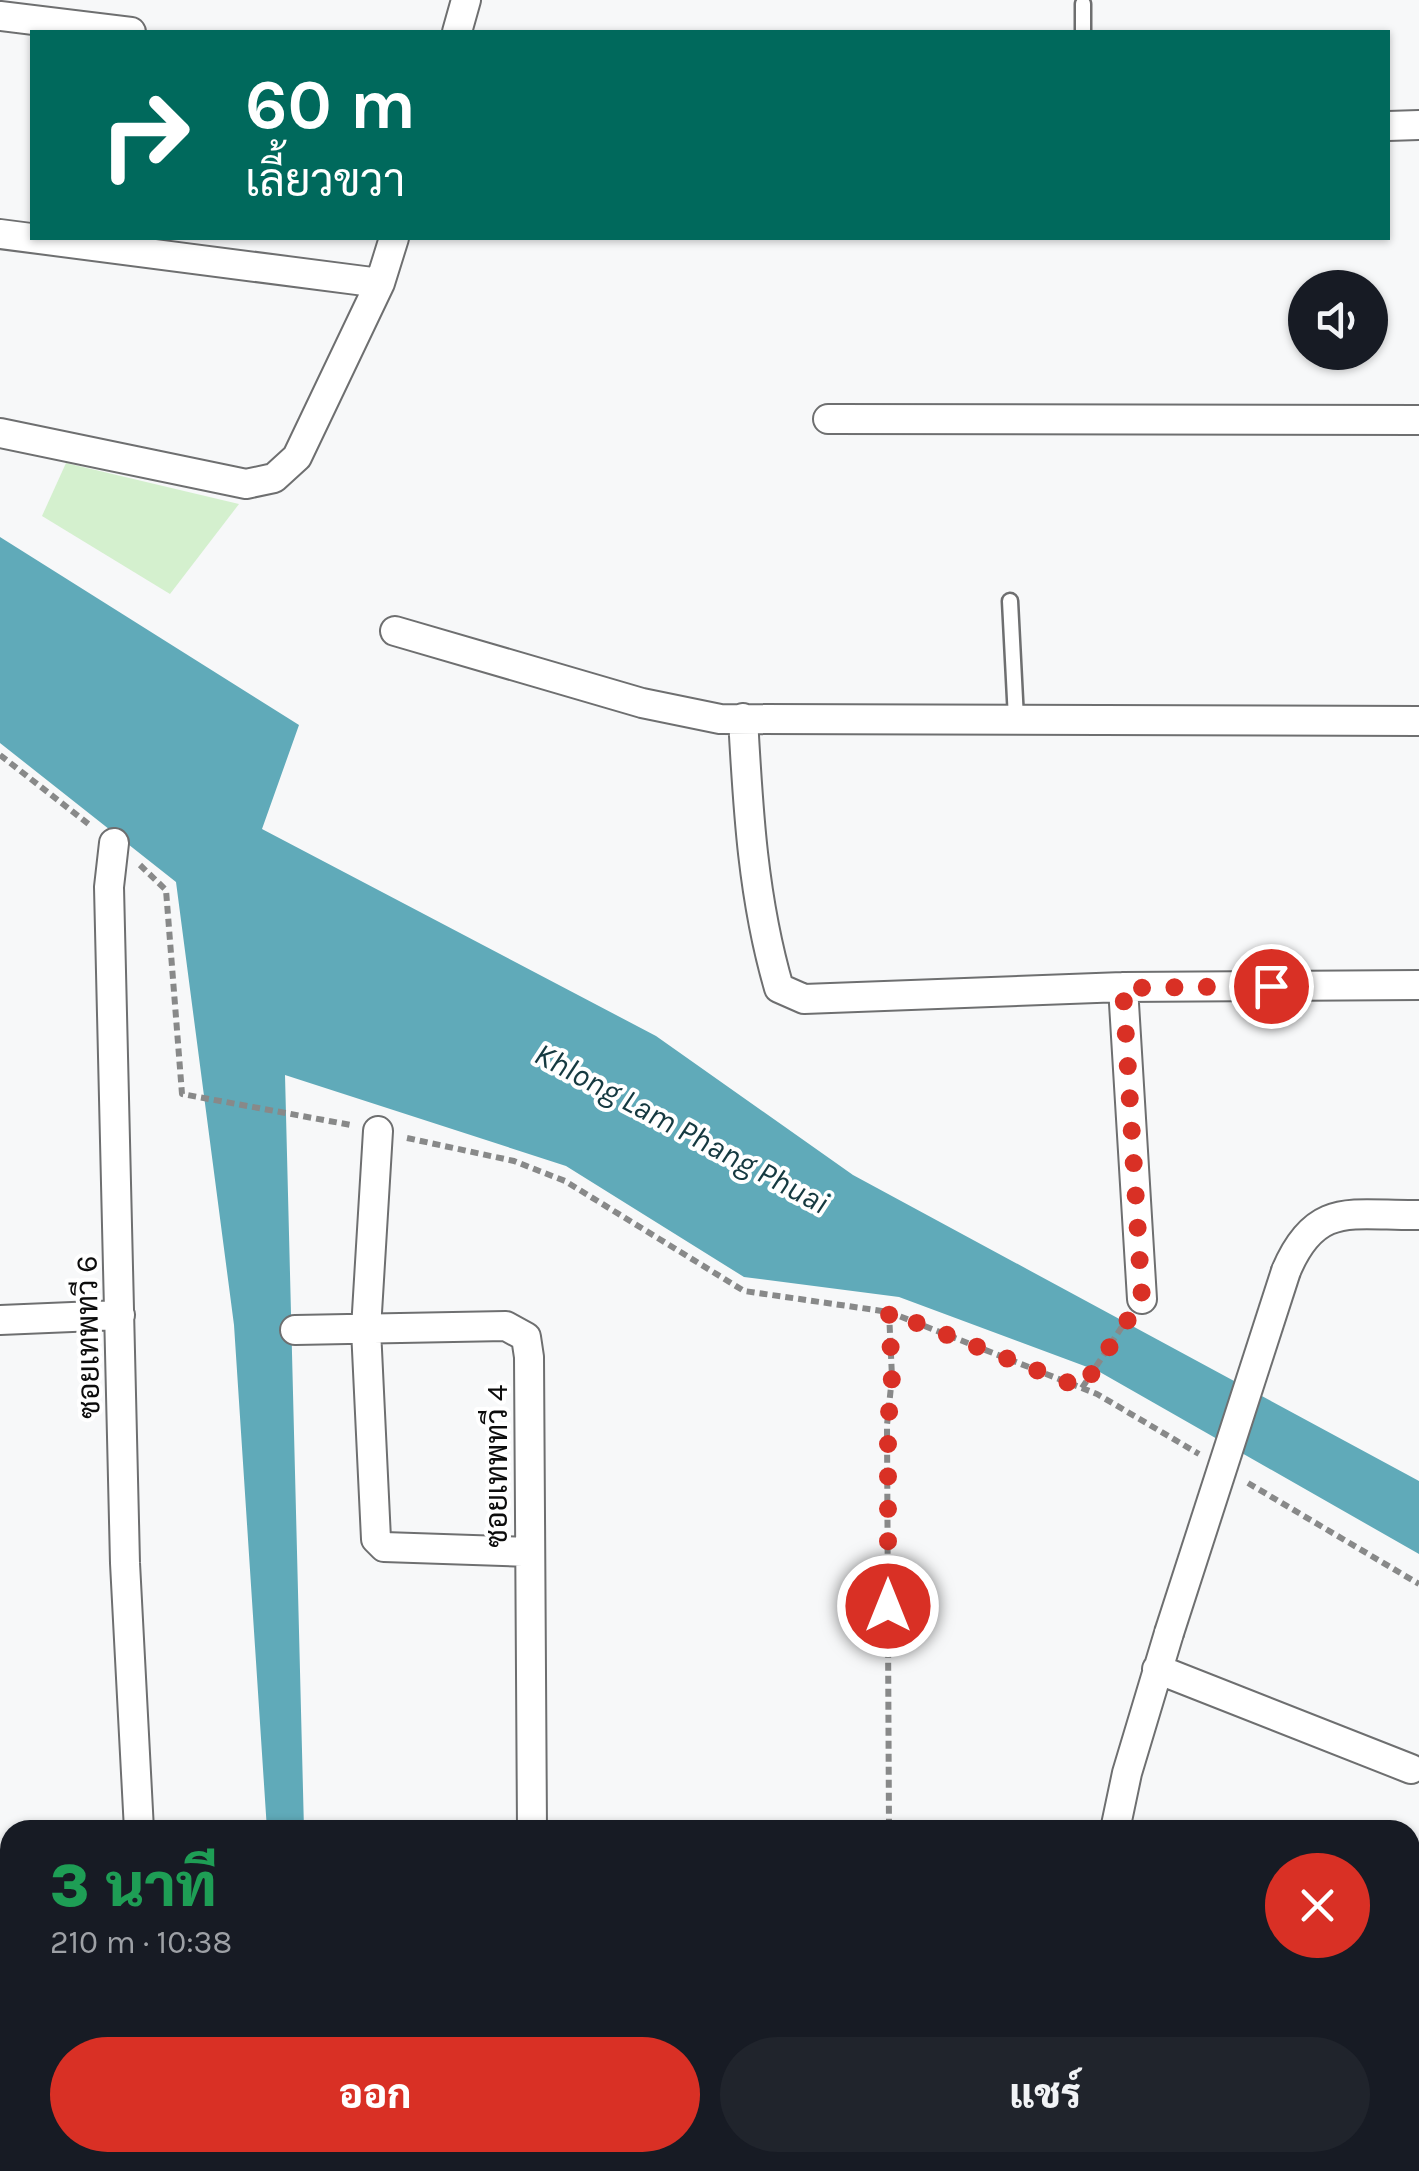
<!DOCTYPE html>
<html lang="th">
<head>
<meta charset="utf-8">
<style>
	:root { --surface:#171b24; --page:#20242c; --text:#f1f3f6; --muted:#9ea1a6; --accent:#d93025 }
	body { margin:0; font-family:Karla,Sarabun,sans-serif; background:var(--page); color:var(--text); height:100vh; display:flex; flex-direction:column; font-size:38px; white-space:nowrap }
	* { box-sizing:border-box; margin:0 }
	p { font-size:32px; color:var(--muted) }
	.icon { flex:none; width:55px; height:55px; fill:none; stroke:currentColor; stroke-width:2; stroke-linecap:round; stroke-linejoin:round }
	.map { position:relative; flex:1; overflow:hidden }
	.details { position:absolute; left:0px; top:1820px; width:1420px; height:352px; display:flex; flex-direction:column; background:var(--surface); border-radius:30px 30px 0 0; box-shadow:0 2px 8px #0004 }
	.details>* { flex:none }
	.guide { position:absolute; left:30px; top:30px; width:1360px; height:210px; border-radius:0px; box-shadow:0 2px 8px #0004; background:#00695c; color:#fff; overflow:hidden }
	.tools { position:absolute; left:1288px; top:270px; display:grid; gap:20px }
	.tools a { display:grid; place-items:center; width:100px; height:100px; border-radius:50%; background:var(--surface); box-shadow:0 2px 8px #0004; font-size:50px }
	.pin { position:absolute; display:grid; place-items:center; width:85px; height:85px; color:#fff; margin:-42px; border:5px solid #fff; border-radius:50%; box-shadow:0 2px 10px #0007 }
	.me { position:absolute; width:110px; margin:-55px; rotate:0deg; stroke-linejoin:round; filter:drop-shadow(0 0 8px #0008) }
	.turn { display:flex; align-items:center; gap:35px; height:210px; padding:0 50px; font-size:45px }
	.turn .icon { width:130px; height:130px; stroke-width:2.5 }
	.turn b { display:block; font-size:70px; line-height:85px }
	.round { display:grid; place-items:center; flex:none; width:105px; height:105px; border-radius:52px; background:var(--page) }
	.headline { display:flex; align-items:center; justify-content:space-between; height:170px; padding:0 50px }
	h1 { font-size:60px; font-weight:800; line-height:75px; color:#1e9e55 }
	.primary-button { display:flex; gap:20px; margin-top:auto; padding:20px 50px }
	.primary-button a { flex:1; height:115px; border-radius:60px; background:var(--accent); color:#fff; font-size:40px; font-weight:800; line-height:115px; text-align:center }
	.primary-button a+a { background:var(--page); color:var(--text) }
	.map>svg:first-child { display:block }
	.green { fill:#d4f0ce }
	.water { fill:#60aab9 }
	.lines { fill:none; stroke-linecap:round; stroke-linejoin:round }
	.service-casing { stroke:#6e6f70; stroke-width:19 }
	.minor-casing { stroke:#6e6f70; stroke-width:32 }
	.path { stroke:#888989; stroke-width:6; stroke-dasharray:8 5; stroke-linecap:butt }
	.service { stroke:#fff; stroke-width:14 }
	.minor { stroke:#fff; stroke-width:28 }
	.minor-bridge-casing { stroke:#6e6f70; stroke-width:32; stroke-linecap:butt }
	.minor-bridge { stroke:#fff; stroke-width:28 }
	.route { stroke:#d93025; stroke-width:18; stroke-dasharray:0 32.4 }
	.labels { text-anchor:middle; stroke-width:8; stroke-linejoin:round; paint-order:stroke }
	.street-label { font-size:30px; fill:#0c0c0c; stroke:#fff }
	.water-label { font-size:32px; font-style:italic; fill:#153940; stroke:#fff }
</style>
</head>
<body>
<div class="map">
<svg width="1419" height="2171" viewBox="0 0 1419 2171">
	<rect width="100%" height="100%" fill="#f7f8f9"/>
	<path class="green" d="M66,463L239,504L170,594L42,516Z"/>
	<path class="water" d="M0,537L299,725L262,829L656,1036L853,1175L1419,1481V1554L1098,1371L899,1297L744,1277L566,1166L285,1075L304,1830H267L234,1325L176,882L0,743Z"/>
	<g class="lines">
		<defs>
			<path id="service" d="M1083,4V32
				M1010,601L1016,719"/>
			<path id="minor" d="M0,16L131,32
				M457,32L466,0
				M1388,126L1419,125
				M0,234L380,283
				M828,419L1419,420
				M0,433L246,484L274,478L297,457L380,283L394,238
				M395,631L642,703L720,719L1419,721
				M743,718C748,810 753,899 779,988L804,999L1123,987L1419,985
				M114,843L109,887L125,1563L139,1830
				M1123,987L1142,1299
				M378,1131L366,1329L376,1539L384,1547L529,1552
				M1286,1271C1316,1200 1352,1216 1419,1215
				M0,1320L120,1315
				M295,1330L506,1326L526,1337L529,1357L532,1830
				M1157,1669L1411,1769
				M1115,1830L1127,1773L1169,1633
				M156,2162L157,2171
				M535,2162V2171
				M1074,2164L1133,2171
				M1408,2171L1419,2127"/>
		</defs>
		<use href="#service" class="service-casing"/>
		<use href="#minor" class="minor-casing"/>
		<path class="path" d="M0,755L91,826
			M140,865L166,890L182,1094L351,1125
			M407,1138L514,1161L565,1181L744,1291L889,1312L1097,1394L1199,1454
			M889,1312L892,1377L887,1425L889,1830
			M1082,1388L1125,1322
			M1248,1483L1419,1584"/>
		<use href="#service" class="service"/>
		<use href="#minor" class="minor"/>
		<defs>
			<path id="minor-bridge" d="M1169,1633L1286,1271"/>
		</defs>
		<use href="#minor-bridge" class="minor-bridge-casing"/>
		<use href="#minor-bridge" class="minor-bridge"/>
	</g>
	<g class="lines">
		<path class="route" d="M888,1606V1425L892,1377L889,1312L1082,1388L1142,1299L1123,988L1271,986"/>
	</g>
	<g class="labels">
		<g class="street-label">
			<text transform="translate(88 1337) rotate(-91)" y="10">ซอยเทพทวี 6</text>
			<text transform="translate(497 1466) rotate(-90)" y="10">ซอยเทพทวี 4</text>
		</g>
		<g class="water-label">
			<text transform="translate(682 1128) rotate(28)" y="11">Khlong Lam Phang Phuai</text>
		</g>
	</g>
</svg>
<div class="tools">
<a><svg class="icon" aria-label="sound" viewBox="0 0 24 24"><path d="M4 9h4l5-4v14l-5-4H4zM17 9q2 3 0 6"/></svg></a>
</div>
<div class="pin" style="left:1271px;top:986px;background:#d93025"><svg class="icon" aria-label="arrive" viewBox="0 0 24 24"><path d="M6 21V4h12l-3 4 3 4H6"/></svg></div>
<svg class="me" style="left:888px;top:1606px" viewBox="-20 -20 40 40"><circle r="17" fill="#d93025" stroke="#fff" stroke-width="3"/><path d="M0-11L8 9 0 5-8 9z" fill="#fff"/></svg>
<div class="guide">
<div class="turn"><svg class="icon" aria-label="right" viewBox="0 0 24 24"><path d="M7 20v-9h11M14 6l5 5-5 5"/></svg><div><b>60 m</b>เลี้ยวขวา</div></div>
</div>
<section class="details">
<div class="headline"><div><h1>3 นาที</h1><p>210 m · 10:38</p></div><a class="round" style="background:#d93025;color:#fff"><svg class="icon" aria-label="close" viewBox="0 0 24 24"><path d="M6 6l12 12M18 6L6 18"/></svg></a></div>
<div class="primary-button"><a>ออก</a><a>แชร์</a></div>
</section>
</div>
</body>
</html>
